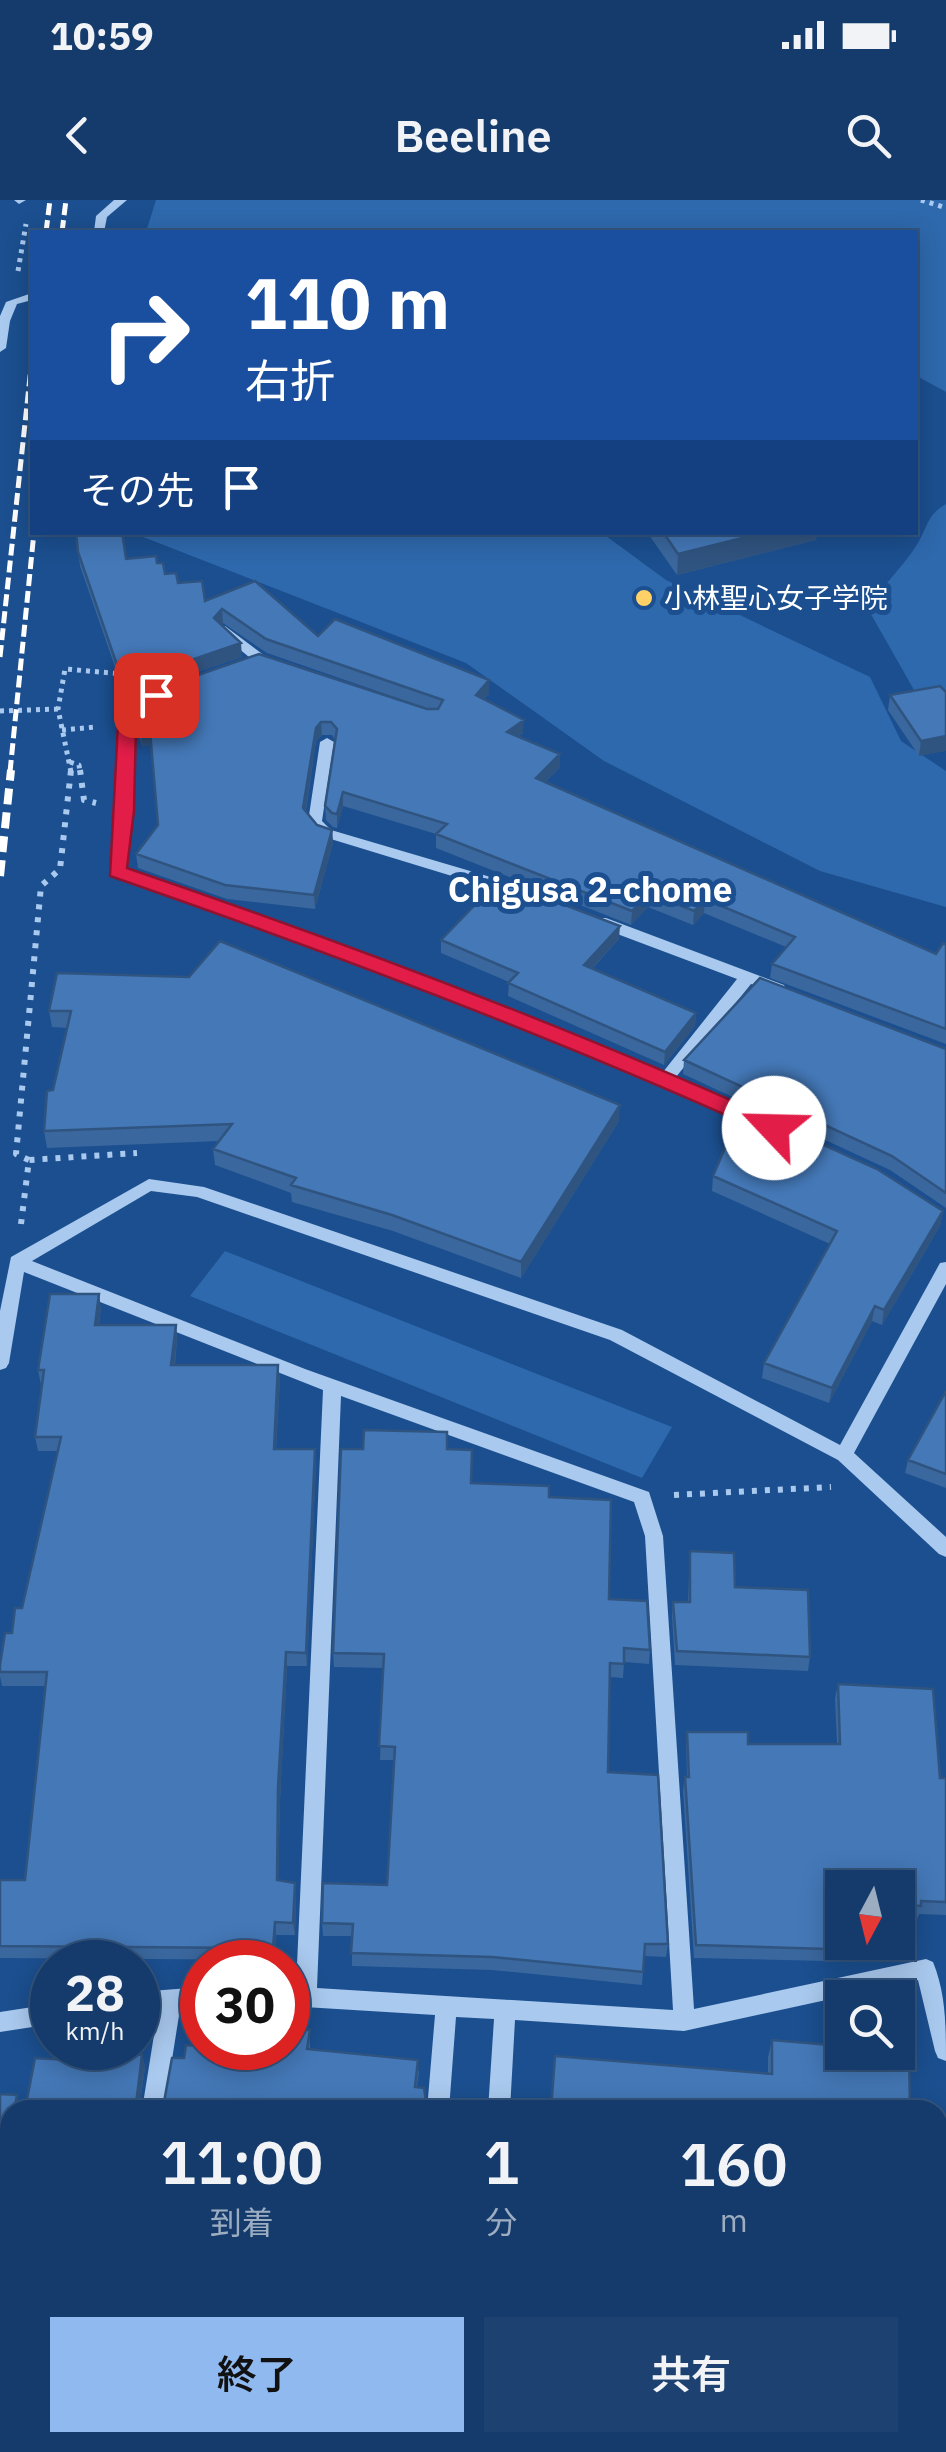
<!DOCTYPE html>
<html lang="ja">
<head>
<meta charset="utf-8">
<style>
	:root { --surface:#143b6b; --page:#1d4271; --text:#f1f3f6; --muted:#9dadc1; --line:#33557e; --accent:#90b9f0 }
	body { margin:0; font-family:"IBM Plex Sans","Noto Sans JP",sans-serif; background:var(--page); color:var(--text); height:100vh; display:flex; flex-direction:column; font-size:38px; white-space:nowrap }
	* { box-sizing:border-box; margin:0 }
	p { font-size:32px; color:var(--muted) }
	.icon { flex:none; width:55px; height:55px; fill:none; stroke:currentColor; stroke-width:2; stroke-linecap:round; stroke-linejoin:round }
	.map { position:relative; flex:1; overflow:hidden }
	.drawer { position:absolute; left:0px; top:1900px; width:948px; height:352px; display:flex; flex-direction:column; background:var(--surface); border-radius:30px 30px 0 0; box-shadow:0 5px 25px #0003,0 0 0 2px var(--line) }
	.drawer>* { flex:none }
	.hud { position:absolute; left:30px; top:30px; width:888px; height:305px; border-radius:0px; box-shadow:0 5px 25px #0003,0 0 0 2px var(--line); background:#1a4fa0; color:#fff; overflow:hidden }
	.needle { width:65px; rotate:187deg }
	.controls { position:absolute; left:825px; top:1670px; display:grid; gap:20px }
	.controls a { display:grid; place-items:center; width:90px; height:90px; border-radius:0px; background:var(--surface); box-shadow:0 5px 25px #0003,0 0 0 2px var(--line); font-size:50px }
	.speed { position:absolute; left:30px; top:1740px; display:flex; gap:20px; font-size:50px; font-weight:700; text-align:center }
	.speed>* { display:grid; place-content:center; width:130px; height:130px; border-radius:50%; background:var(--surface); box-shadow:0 5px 25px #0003,0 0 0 2px var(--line); line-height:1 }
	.speed small { font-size:25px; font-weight:400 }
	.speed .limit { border:15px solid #d22; background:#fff; color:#111 }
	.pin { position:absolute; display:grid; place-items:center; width:85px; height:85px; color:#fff; margin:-42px; border-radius:20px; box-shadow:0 5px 15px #0006 }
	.me { position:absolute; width:110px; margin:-55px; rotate:294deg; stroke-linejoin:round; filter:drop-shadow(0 0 8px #0008) }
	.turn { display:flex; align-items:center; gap:35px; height:210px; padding:0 50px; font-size:45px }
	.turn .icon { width:130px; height:130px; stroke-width:2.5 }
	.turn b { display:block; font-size:70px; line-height:85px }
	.then { display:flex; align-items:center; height:95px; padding:0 50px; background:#0003; gap:20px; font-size:38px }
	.eta { display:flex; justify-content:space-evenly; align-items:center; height:170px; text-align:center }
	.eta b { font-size:60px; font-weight:600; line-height:70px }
	.primary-button { display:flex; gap:20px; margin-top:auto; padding:20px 50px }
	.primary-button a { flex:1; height:115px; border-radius:0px; background:var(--accent); color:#111; font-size:40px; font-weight:600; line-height:115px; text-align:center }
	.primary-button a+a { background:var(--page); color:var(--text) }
	.status { display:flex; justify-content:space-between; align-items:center; height:70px; padding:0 50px; background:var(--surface); direction:ltr }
	.status svg { height:28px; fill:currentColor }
	header { display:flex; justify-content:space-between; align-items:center; height:130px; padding:0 50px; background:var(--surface); font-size:45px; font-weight:600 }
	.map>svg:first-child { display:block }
	.green { fill:#2e69ad }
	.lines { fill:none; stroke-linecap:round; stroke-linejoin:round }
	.path-far1 { stroke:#a9c9ee; stroke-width:5; stroke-dasharray:4 5; stroke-linecap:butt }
	.path { stroke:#a9c9ee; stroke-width:6; stroke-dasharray:5 8; stroke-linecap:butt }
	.minor { fill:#a9c9ee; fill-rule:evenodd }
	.rail-far1 { stroke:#fff; stroke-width:5; stroke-dasharray:12 5; stroke-linecap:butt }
	.rail { stroke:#fff; stroke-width:8; stroke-dasharray:16 8; stroke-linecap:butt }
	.wall { fill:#3a679d; fill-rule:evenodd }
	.shaded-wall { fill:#305480 }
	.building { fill:#4478b7; stroke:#305480; stroke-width:2.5 }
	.route { fill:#e11d48; stroke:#92132f; stroke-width:2.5 }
	.poi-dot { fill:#ffd166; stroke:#1b4f8f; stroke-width:4 }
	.labels { text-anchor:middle; stroke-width:10; stroke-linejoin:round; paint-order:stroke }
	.far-poi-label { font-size:28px; fill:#fff; stroke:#1b4f8f; text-anchor:start }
	.neighbourhood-label { font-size:35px; font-weight:bold; fill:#fff; stroke:#1b4f8f }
</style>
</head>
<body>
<div class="status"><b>10:59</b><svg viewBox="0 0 49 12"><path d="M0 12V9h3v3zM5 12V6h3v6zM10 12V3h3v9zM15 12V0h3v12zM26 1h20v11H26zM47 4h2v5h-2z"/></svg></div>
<header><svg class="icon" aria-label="back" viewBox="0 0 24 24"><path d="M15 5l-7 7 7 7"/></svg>Beeline<svg class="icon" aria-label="search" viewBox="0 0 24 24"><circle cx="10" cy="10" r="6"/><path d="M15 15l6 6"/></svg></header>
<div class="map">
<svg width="946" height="2252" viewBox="0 0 946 2252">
	<rect width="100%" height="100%" fill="#1b4f8f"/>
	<path class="green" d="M156,0H946V192L915,175V32H146Z
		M946,304V492L918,497L868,409C882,385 904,366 918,343C928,326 927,315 946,304Z
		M133,333H602L666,380L870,477L901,541L946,571V707L820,671L604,561L466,463Z
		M225,1051L672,1227L642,1278L190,1096Z"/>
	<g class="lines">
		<path class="path-far1" d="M921,0L946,8
			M18,71L26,24
			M0,511L58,509
			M62,530L96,527
			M70,562L79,565L80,572
			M71,572L58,509L65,469L123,474"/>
		<path class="path" d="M80,570L84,600L96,603
			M29,960L16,954L41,686L60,669L71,570
			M21,1024L29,960L137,953
			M674,1295L831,1287"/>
		<path class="minor" d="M14,0H26L19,4Z
			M114,0H127L107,17L104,32H94L96,16Z
			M32,93V100L17,104L10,121L6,148L0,152V116L6,102Z
			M225,426L265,456L280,461V467L255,462L220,433L218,430Z
			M149,493L156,497L134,525L132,611L125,668L337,742L663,872L737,779L596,726L593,722L596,718H606L784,785L786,789L784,793L778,794L751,784L676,877L766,918L768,922L766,926H754C545,830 329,750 112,674L110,671L118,611L120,524L144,494Z
			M327,538L334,542L322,621L331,630L521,686L524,690L521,694H511L321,636L308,622L320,542Z
			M149,979L204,987L622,1130L840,1245L940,1063L946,1062V1084L854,1253L946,1337V1357L939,1354L838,1260L610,1140L197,997L151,991L32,1061L305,1169L649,1292L663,1336L694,1809L926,1759L933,1762C946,1794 946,1827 946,1861L938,1858L935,1851L918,1780L684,1831L515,1820L510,1910H488L494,1819L456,1817L449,1910H427L435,1815L288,1806V1786L296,1787L323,1190L24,1072L9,1163L6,1168L0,1170V1111L11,1057ZM341,1196L634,1302L645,1336L673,1810L317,1788Z
			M202,1787V1807L180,1809L164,1910H142L158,1810L138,1812V1792Z
			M52,1804V1824L0,1832V1812Z
			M90,2242H114L112,2252H88Z
			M371,2242H395L392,2252H368Z
			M468,2242H492V2252H468Z"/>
		<path class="rail-far1" d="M46,32L50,0
			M62,32L66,0
			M0,457L32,158
			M10,572L34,332"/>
		<path class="rail" d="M0,676L11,570"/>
	</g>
	<path class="wall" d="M76,332L126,359L157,363L165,374L205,401L318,436L489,494L484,499L523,533L518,537L560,554V567L545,582L936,754L946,744V844L770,778L772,764L786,747L704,713L693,725L648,707L631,725L436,648V634L343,606L337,628L333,627L326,620L325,606L335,540L332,535H322L316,541L306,611L317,625L332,630L333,643L315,709L227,699L138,668L136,654L158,625L151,545L142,546L138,534L136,520L429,509L267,453L223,423L221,425L242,457L143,490L129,507L80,366Z
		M650,332H817L816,340L677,375L649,335Z
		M940,486L919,556L888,510L890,495Z
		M619,739L592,769L696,813L695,826L664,865L508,796L509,782L441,753V740Z
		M57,773L619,921L521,1078L393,1031L292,1002L291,993L215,965L213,949L219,941L47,948L44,931L67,828L52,827L49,811Z
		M946,849V1008L890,970L683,874L684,860Z
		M713,976L943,1011L940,1026L882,1125L872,1121L829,1203L762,1178L764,1163L830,1044L712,991Z
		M101,1108L99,1125H176L177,1139L175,1165H278L280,1179L276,1249L316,1263L307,1466H287L280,1600L278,1681L295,1683L296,1695L295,1735H276L275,1760L0,1758V1680H25L45,1486H2L0,1476V1465L22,1408L58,1251H38L35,1237L41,1185L38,1170Z
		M946,1191V1288L905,1273L908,1260Z
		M448,1249L472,1283L549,1297L609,1399L650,1450L649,1464L624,1462L623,1478L610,1477L608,1572L668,1744L666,1757L644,1756L642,1785L492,1770L352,1766V1736H323L322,1723L387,1685L394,1560H380L383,1468L334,1467L333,1453Z
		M690,1351L735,1387L810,1457L808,1471L675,1465L672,1416L673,1402H688Z
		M838,1484L940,1578H946V1715L919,1714L917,1719L901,1718L902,1739L898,1752L827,1748L825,1761L694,1758L683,1590L685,1577H687L686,1545L687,1532L748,1544H837L835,1498ZM842,1688H898V1742H842Z
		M310,1830V1849L419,1871L417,1887L426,1910H147L145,1903L164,1902L184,1858L240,1850Z
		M772,1840L910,1910L768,1873V1857Z
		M142,1855L145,1867L139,1910H25L85,1861Z
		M533,2242H922V2252H624L533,2244Z"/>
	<path class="shaded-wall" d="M766,332H817L816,340L677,375L678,354Z
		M222,409L223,423L215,432L214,418Z
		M241,443L242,457L143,490L129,507L127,494L141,477Z
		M489,480V494L476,508V495Z
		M524,520L523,533L506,546L507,532Z
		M321,522L322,535L316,541L304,621L303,608L316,528Z
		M150,531L151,545L142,546L140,533Z
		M946,536V551L919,556L921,541Z
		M560,554V567L536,591V578Z
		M343,592V606L337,628V614Z
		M332,630L333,643L315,709L314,695Z
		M649,693L648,707L631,725L632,711Z
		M705,699L704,713L693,725L694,711Z
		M620,726L619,739L583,778L584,765Z
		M696,813L695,826L664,865L665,852Z
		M620,905L619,921L521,1078V1062Z
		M943,1011L940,1026L882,1125L884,1110Z
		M99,1094L101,1108L97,1139L95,1125Z
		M875,1106L872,1121L829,1203L832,1188Z
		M176,1125L177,1139L173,1179L171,1165Z
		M278,1165L280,1179L275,1263L274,1249Z
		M315,1249L316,1263L307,1466L306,1453Z
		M286,1452L287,1466L280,1600L278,1693L277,1680L278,1587Z
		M295,1683L296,1695L295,1735L293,1723Z
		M275,1722L276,1735L275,1760L273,1748Z
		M142,1855L145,1867L139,1910H137L136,1904Z
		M17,1895L20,1907V1910H14Z
		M10,1935V1971L5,2004L0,1993Z
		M52,2242H57L55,2252H50Z"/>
	<path class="building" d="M76,332H122L126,359L156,356L157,363H163L165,374L176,373L178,383L202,381L205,401L255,381L318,436L335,419L489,480L476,495L524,520L507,532L560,554L536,578L936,754L943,743L946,744V829L772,764L795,737L705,699L694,711L649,693L632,711L436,634L447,624L343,592L337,614L332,613L325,606L337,529L331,522H321L316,528L303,608L317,625L332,630L314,695L225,685L136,654L158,625L150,531L140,533L136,520V513L155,490L259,454L427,509H438L443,500L266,439L222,409L214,418L241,443L141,477L127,494L78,352Z
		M663,332H766L678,354Z
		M940,486L946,492V536L921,541L890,495Z
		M499,680L620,726L584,765L696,813L665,852L508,783L518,773L441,740Z
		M220,741L620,905L521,1062L392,1015L291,985L296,978L213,949L232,924L44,931L47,891L53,890L71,811H49L57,773L189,777Z
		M760,778L946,849V993L892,956L684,860Z
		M742,908L877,969L943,1011L884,1110L875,1106L832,1188L764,1163L837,1031L713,976Z
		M50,1094H99L95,1125H176L171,1165H278L274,1249H315L306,1453L286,1452L278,1587L277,1680L295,1683L293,1723L275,1722L273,1748L0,1746V1680H25L47,1472H0V1465L5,1433H12L15,1408H22L61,1237H35L44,1170H38Z
		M946,1191V1274L908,1260Z
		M364,1230L447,1232V1249L472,1250L471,1283L549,1286V1297L611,1300L609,1399L647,1401L650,1450L624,1448V1464L610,1463L608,1572L658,1575L668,1744H645L643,1772L492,1757L351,1753L353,1724L322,1723L323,1683L387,1685L395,1547L379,1546L384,1454L333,1453L341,1249H363Z
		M690,1351L734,1353L735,1387L808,1390L810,1457L677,1451L673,1402H690Z
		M838,1484L933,1489L940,1578H946V1702L921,1701V1706L900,1704L902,1739H898V1688H842V1736L826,1735L827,1749L696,1745L685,1577H689L687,1532H748V1544H840Z
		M288,1829L310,1830L307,1849L418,1860L415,1887L424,1888L426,1902L425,1910H224L145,1903L164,1902L172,1858H184L186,1845L240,1850L241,1848H288Z
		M772,1840L842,1846V1852H898V1850L909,1851L910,1910H551L555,1856L772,1874Z
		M87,1852L142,1855L136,1904L113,1902L112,1910H25L35,1858L85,1861Z
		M0,1894L17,1895L14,1910H10V1935L0,1993Z
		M10,2018V2242H52L50,2252H0V2068Z
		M131,2242H348L346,2252H129Z
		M672,2242H922V2252H771Z"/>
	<path class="route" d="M149,491L165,495L136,525L134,611L127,668C349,744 568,826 782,923V933H766C552,836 332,753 110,676L118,524Z"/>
	<circle class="poi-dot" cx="644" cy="398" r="10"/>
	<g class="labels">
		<g class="far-poi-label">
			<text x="664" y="408">小林聖心女子学院</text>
		</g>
		<g class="neighbourhood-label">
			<text x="590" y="702">Chigusa 2-chome</text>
		</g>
	</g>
</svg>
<div class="controls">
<a><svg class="needle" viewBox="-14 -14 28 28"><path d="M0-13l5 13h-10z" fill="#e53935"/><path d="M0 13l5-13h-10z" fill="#9dadc1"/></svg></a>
<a><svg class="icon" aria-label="search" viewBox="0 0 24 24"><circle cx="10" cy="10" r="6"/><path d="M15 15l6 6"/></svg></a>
</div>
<div class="speed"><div>28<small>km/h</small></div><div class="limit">30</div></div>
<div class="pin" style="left:156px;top:495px;background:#d93025"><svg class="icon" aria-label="arrive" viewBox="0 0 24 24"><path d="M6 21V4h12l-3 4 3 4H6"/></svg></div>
<svg class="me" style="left:774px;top:928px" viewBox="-20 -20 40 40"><circle r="19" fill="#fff"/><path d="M0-13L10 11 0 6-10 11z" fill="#e11d48"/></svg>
<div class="hud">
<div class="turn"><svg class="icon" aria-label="right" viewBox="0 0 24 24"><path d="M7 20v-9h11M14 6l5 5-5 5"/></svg><div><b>110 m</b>右折</div></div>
<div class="then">その先<svg class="icon" aria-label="arrive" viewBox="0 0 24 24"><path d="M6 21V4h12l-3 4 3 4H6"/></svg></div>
</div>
<section class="drawer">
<div class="eta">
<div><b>11:00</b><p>到着</p></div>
<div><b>1</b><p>分</p></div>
<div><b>160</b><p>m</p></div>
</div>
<div class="primary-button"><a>終了</a><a>共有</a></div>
</section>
</div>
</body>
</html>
